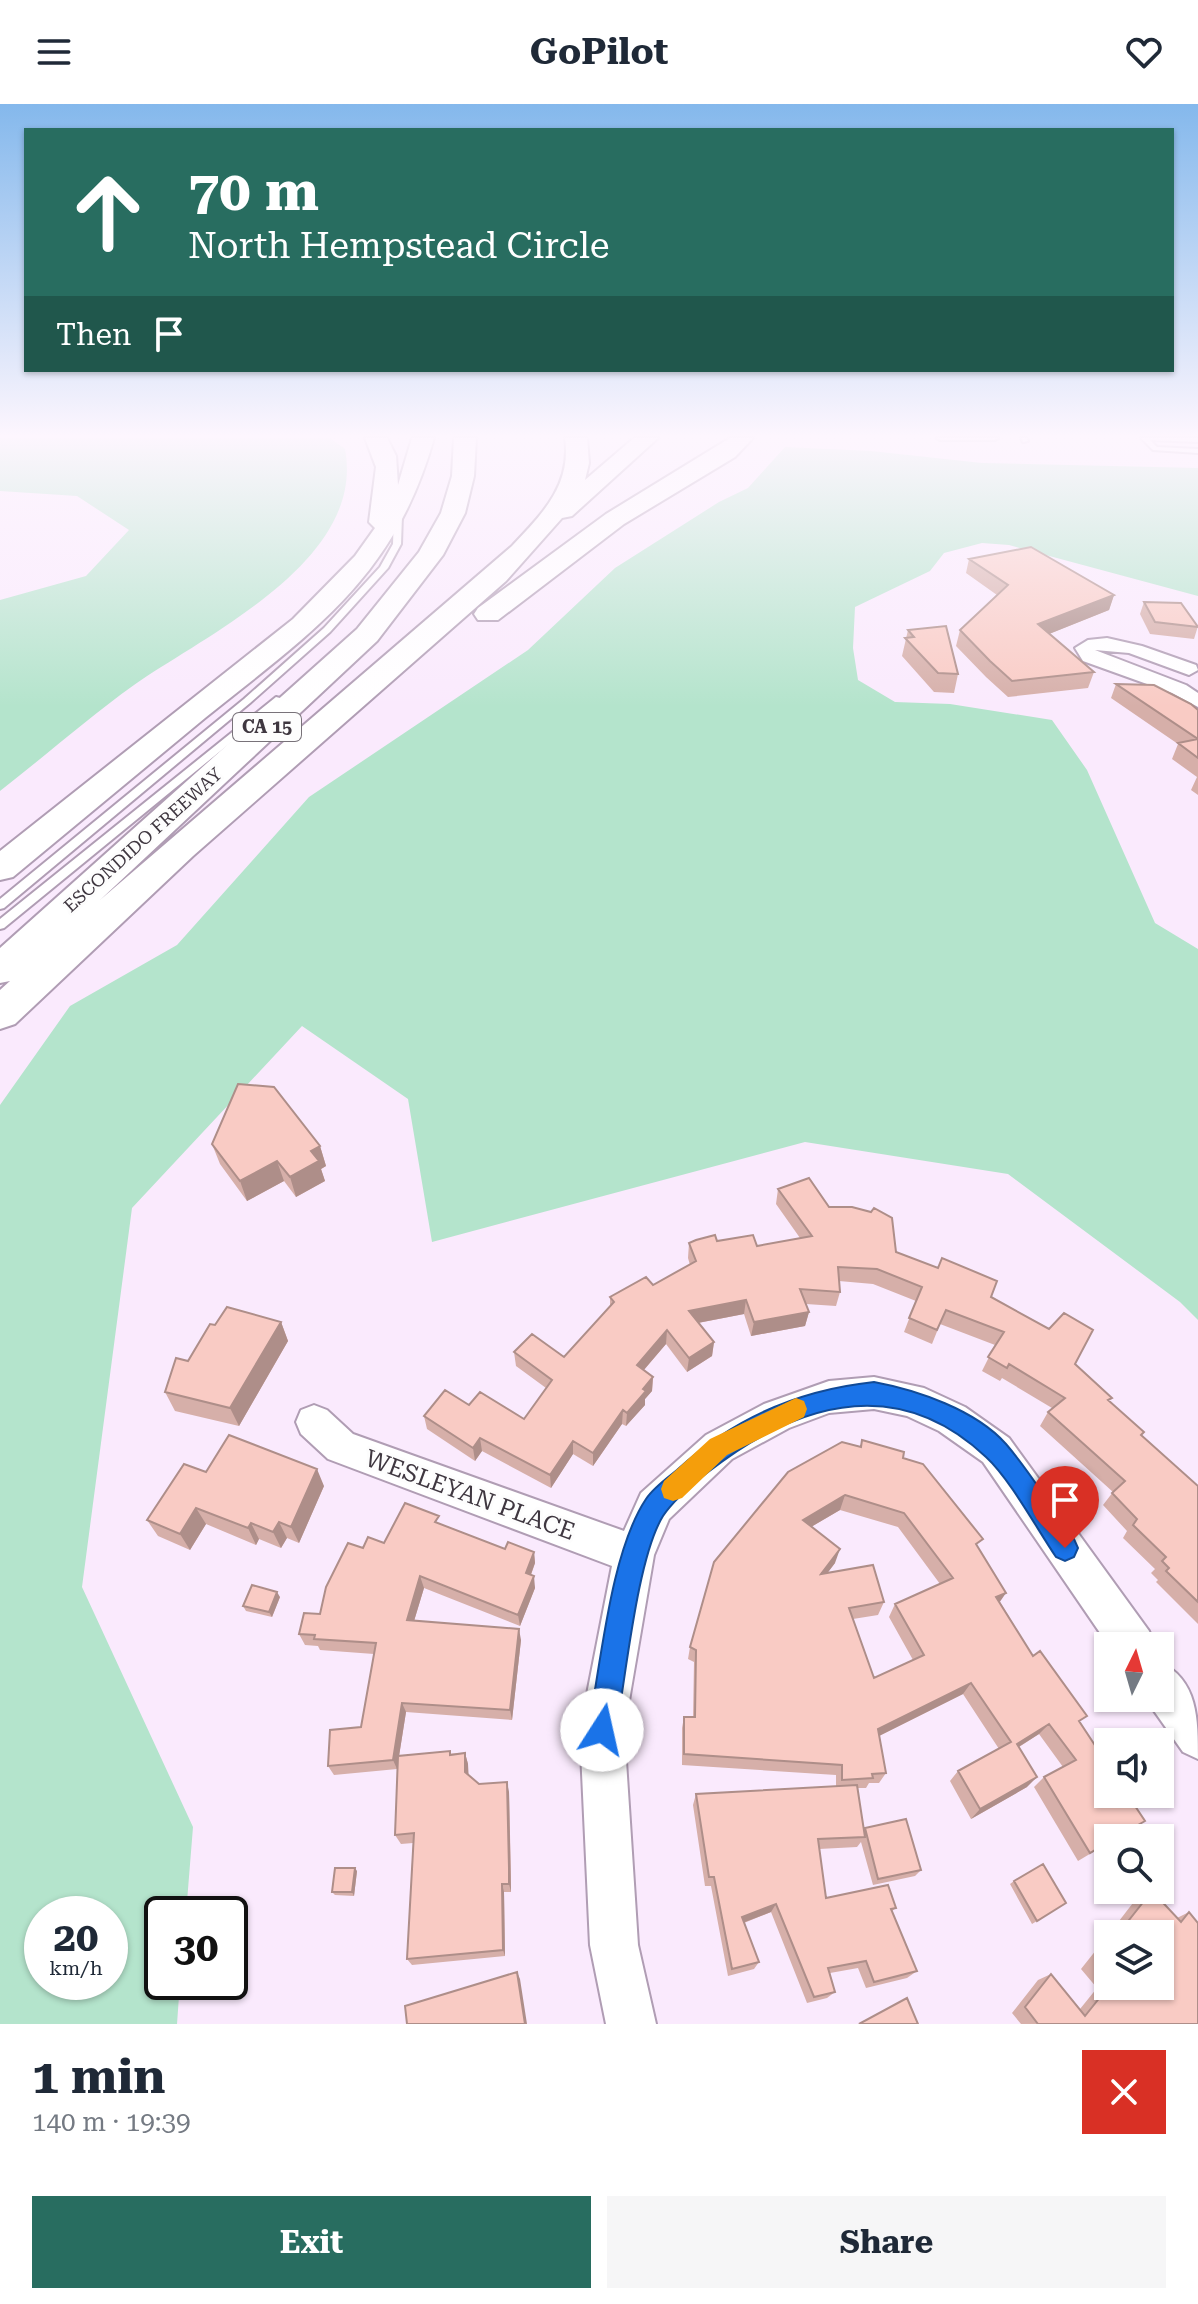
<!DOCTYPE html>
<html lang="en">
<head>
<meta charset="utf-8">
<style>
	:root { --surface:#fff; --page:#f6f6f7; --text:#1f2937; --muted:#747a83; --accent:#286d60 }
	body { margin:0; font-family:"Roboto Serif",serif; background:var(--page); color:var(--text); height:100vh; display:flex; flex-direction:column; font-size:30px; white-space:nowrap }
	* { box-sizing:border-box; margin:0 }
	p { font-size:26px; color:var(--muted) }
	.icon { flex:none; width:44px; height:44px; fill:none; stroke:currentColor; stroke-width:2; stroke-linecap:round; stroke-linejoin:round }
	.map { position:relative; height:1920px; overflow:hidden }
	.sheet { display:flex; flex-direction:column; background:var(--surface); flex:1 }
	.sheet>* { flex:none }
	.top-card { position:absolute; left:24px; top:24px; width:1150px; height:244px; border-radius:0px; box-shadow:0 2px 6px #0004; background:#286d60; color:#fff; overflow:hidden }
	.needle { width:52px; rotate:5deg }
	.controls { position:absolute; left:1094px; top:1528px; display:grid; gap:16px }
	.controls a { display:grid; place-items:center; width:80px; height:80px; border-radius:0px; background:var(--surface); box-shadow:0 2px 6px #0004; font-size:40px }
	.speed { position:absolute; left:24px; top:1792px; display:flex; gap:16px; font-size:40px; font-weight:700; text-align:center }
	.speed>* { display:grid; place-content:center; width:104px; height:104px; border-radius:50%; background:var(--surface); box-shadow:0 2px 6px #0004; line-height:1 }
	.speed small { font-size:20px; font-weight:400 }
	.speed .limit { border:4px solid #111; border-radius:12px; background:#fff; color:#111 }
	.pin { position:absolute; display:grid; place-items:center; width:68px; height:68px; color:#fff; margin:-82px -34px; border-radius:50% 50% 50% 0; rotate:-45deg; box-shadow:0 0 8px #0007 }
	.pin .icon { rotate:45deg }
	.me { position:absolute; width:88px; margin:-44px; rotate:10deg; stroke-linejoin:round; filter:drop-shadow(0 0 6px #0008) }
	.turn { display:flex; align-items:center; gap:28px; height:168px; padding:0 32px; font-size:36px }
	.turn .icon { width:104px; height:104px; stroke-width:2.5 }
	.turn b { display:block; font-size:56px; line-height:68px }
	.then { display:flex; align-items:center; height:76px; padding:0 32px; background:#0003; gap:16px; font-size:30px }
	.round { display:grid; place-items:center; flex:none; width:84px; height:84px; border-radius:0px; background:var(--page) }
	.head { display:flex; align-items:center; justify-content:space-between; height:136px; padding:0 32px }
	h1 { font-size:48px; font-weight:700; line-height:60px }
	.primary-button { display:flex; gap:16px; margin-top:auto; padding:16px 32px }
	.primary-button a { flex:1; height:92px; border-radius:0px; background:var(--accent); color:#fff; font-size:32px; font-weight:700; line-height:92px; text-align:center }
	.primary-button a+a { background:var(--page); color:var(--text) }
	header { display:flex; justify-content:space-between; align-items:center; height:104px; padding:0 32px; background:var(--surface); font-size:36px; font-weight:700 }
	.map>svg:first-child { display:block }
	.green { fill:#b4e4cc; fill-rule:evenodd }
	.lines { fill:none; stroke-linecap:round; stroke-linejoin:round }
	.lane-casing { stroke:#b09db4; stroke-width:4 }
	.street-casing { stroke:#b09db4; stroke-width:4 }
	.highway-casing { stroke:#b09db4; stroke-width:4 }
	.lane { fill:#fff; fill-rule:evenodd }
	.street { fill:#fff; fill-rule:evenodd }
	.highway { fill:#fff; fill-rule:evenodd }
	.wall { fill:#d6afa9; fill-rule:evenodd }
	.shaded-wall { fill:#ae8e89 }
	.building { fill:#f9cbc4; stroke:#ae8e89; stroke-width:2; fill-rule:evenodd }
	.route { fill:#1a73e8; stroke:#114b97; stroke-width:2 }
	.slow { fill:#f59e0b }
	.labels { text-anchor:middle; stroke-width:6; stroke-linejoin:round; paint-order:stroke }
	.shield { fill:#fdfdfd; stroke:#787279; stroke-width:2 }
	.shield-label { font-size:18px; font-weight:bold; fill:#3f3740 }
	.far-street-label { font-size:18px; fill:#3f3740; stroke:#fdfdfd }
	.near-street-label { font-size:24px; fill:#3f3740; stroke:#fdfdfd }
</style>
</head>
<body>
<header><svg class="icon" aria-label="menu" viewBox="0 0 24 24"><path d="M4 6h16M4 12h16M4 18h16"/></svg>GoPilot<svg class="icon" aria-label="heart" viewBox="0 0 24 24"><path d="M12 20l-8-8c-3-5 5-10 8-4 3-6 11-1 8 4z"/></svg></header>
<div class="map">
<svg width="1198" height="1920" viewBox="0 0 1198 1920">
	<rect width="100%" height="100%" fill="#faeafd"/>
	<path class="green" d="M0,334H330L345,345C366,456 209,529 134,581C88,614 45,652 0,687V496L86,472L129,426L77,392L0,387Z
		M785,343L871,347L982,359L1198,364V492L1009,441L982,439L944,449L930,467L855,503L853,544L858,576L895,598L950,600L1052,616L1087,666L1155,819L1198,845V1216L1180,1198L1008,1070L805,1038L432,1138L408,995L302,922L132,1104L82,1483L193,1723L186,1810H162V1878H180L177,1920H0V1001L70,902L177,841L309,693L528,546L615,464L719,398L748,384ZM42,1810H110V1878H42Z"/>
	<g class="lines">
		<defs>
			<path id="lane" d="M937,334H998L995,336H940Z
				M1021,334H1027L1028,337L1023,338Z
				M1141,334H1198V338L1150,336L1157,343L1198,345V349L1153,346Z
				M398,409L402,411L401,440L388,464L330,528L250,599L4,804L0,805V795L244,595L324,524L380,463L393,440L394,411Z
				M276,593L284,595L4,824L0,825V815Z"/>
			<path id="street" d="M1107,534L1142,542L1196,561L1198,566L1189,571L1129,549L1095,546L1186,581L1198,589V603L1172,589L1083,557L1075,544L1088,536Z
				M874,1273L924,1284L965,1303L1009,1334L1149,1527L1155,1542H1109L983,1358L939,1327L907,1312L874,1305L829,1309L789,1324L732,1355L669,1415L654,1451L624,1626L638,1841L656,1920H606L590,1841L580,1626L612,1462L328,1355L301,1330L296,1318L301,1306L314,1301L327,1306L353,1330L624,1427L641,1389L706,1331L764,1300L829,1277Z
				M1160,1558C1198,1576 1198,1615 1198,1655L1183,1648L1145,1594H1160Z"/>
			<path id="highway" d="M365,334H387L396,352L398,381L412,334H434C394,475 313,527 205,614C141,667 77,720 13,773L0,776V747L293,515L355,452L375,424L369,418L376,363Z
				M454,334H476L474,372L465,409L443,451L377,537L100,796L512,442C542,410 572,381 565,334H587L589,359L585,376L634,334H658L572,412L562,414L506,477L193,752L15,920L0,925V886L10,877L0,879V844L357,525L419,448L441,409L452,372Z
				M730,334H753L735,353L624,420L498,516H478L474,510L478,504L606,410Z"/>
		</defs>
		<use href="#lane" class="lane-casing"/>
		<use href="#street" class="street-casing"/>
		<use href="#highway" class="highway-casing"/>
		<use href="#lane" class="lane"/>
		<use href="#street" class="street"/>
		<use href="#highway" class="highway"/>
	</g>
	<path class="wall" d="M969,455L1114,491L1109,506L1049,530L1094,568L1088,584L1008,593L986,573L956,542L960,526L997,491L966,469Z
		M1144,498L1198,522L1194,535L1150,530L1140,510Z
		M908,526L958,570L954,589L934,588L902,552Z
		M1116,580L1198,606V691L1191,686L1197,673L1172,655L1178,640L1111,594Z
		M212,1040L320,1042L326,1062L321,1065L325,1077L296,1093L284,1077L247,1097L220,1060Z
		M778,1085L829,1103L896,1148L991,1193L1075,1260L1142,1332L1198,1382V1520L1156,1478L1158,1476L1151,1469L1155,1465L1123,1434L1127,1427L1103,1401L1113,1388L1040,1322L1048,1308L1052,1304L1002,1274L1000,1277L982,1267L995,1241L940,1220L932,1240L904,1228L916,1197L873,1180L839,1177L840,1188L836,1202L806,1200L809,1208L805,1222L751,1232L744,1210L698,1219L714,1238L712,1252L687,1268L666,1240L644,1266L653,1273L652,1287L645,1295V1301L626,1322L622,1320L593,1362L573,1350L551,1384L482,1347L475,1357L427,1325L424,1312L469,1301L524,1315L546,1284L516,1262L514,1248L564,1253L610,1202V1193L653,1181L690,1161L688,1154L689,1139L717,1137L757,1142L800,1134L776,1100Z
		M281,1218L288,1237L239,1322L175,1307L165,1288L215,1221Z
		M862,1336L903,1354L978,1444L1000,1498L1033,1552L1080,1618L1145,1717L1078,1757L1034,1683L1044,1673L1063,1663L1039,1630L1019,1643L1027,1683L971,1715L950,1677L958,1667L999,1645L963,1590L879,1632L886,1669L879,1679H869L866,1684H857L864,1725L865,1724L921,1766L915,1772L873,1781L861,1738L857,1743L819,1745L826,1794L896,1804L892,1807L917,1867L907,1874L866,1884L858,1864L830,1869L835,1888L827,1894L807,1899L771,1808L744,1819L759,1858L754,1865L728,1872L711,1782H705L693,1701L696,1690L836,1682V1671L682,1661V1624L684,1613H693L694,1558L688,1555L690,1543L860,1343ZM840,1406L898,1423L940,1480L895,1500L889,1513L913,1556L874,1574L853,1515L878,1511L884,1498L827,1469L835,1459L811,1423Z
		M206,1368L324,1382L299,1439L287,1434L281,1444L259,1435L256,1441L206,1420L190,1446L158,1432L147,1416Z
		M441,1420L505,1445L534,1448L535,1459L531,1471L535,1484L520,1522L424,1484L414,1517L521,1536L512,1616L406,1608L399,1652L465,1649L468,1660V1671L479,1680L509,1688L511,1772V1788H504L505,1852L412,1861L407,1855L413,1739L401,1740L395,1731L398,1657L397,1665L334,1671L328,1662L361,1623L374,1550L320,1546L318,1542L305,1541L299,1530L320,1510L363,1444L384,1439Z
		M280,1493L272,1513L246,1507L243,1502Z
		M357,1767L354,1792L335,1791L332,1788Z
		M1014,1777L1066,1799L1032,1820L1010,1780Z
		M1152,1787L1177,1814L1189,1808L1198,1920H1021L1012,1909L1038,1876L1051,1870L1080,1905L1097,1884L1081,1865L1108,1831V1882L1160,1830H1109L1136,1795Z"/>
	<path class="shaded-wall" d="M1114,491L1109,506L1034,536L1038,520Z
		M320,1042L326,1062L321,1065L325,1077L296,1093L290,1073L311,1047Z
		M277,1057L284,1077L247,1097L240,1077Z
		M746,1196L744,1210L687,1221L689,1207Z
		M809,1208L805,1222L751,1232L754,1218Z
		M281,1218L288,1237L239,1322L230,1304Z
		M667,1226L666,1240L636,1275L637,1261Z
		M714,1238L712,1252L687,1268L689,1254Z
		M653,1273L652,1287L645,1295V1301L626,1322L627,1309L643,1285Z
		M623,1306L622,1320L593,1362V1349Z
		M480,1334L482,1347L475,1357L473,1344Z
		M573,1337V1350L551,1384L550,1371Z
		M317,1365L324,1382L299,1439L291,1423Z
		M845,1391L840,1406L799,1430L803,1416Z
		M196,1404L206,1420L190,1446L180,1430Z
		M279,1418L287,1434L281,1444L273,1428Z
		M251,1419L259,1435L256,1441L248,1424Z
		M840,1445L835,1459L817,1483L821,1470Z
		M534,1448L535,1459L527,1481L526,1469Z
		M420,1472L424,1484L411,1527L407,1516Z
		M534,1472L535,1484L520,1522L518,1511Z
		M277,1488L280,1493L272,1513L269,1508Z
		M1006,1489L997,1502L996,1493Z
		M519,1525L521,1536L512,1616L510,1606Z
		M971,1579L963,1590L871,1636L878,1625Z
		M402,1599L406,1608L397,1665L393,1656Z
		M1049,1620L1039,1630L1007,1650L1017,1640Z
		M465,1649L468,1660L469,1678L465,1668Z
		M1037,1673L1027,1683L971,1715L980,1705Z
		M507,1678L509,1688L511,1788L509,1780Z
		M355,1764L357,1767L354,1792L352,1788Z
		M502,1780L504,1788L505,1852L503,1846Z
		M776,1800L771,1808L737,1821L742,1813Z
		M517,1868L520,1875L527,1920H525Z"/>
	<path class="building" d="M1031,443L1114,491L1038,520L1094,568L1012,577L990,557L960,526L1008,481L969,455Z
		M1144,498L1181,499L1198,523L1155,518Z
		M946,522L958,570L938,569L905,534L914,533L908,526Z
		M1116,580L1154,581L1191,600L1198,606V635Z
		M1198,635V654L1178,639Z
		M238,980L274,983L320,1042L311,1047L319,1057L290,1073L277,1057L240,1077L212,1040Z
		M809,1074L829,1103H852L871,1108L874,1104L892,1114L896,1148L938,1164L942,1154L997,1177L991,1193L1049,1225L1064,1209L1093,1226L1075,1260L1112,1294L1108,1296L1144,1328L1141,1331L1198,1382V1498L1166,1467L1169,1464L1162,1457L1166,1453L1133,1421L1137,1415L1112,1389L1125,1377L1048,1308L1065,1294L1009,1260L1007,1264L988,1253L1004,1228L946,1206L937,1226L909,1214L922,1183L877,1165L838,1163L840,1188L800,1185L809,1208L754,1218L746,1196L689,1207L714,1238L689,1254L667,1226L637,1261L653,1273L643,1285L646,1287L627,1309L623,1306L593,1349L573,1337L550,1371L480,1334L473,1344L424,1312L445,1286L469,1301L480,1288L524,1315L552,1276L514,1248L532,1230L564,1253L614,1198L610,1193L646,1173L653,1181L696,1157L689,1139L696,1136L715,1131L717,1137L753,1131L757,1142L812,1132L778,1085Z
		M227,1203L281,1218L230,1304L165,1288L176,1254L188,1257L210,1220L215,1221Z
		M229,1331L317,1365L291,1423L279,1418L273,1428L251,1419L248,1424L196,1404L180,1430L147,1416L184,1360L206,1368Z
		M862,1336L904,1348L903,1354L923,1360L983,1435L976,1440L1006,1489L996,1493L1033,1552L1040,1547L1087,1612L1079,1617L1108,1661V1690H1127L1145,1717L1115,1734H1108V1738L1090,1749L1044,1673L1076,1656L1049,1620L1017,1640L1037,1673L980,1705L958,1667L1011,1638L971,1579L878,1625L886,1669L872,1670L873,1674L842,1676V1661L684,1650V1613H695L696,1546L690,1543L714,1458L788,1368L842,1338L861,1343ZM845,1391L904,1409L953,1474L895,1500L924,1551L874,1574L849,1504L884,1498L873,1461L821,1470L840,1445L803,1416Z
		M405,1399L439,1412L435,1418L505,1445L508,1438L534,1448L526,1469L534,1472L518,1511L420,1472L407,1516L519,1525L510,1606L402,1599L393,1656L328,1662L330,1626L361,1623L376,1539L314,1535L315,1531L299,1530L304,1509L320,1510L326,1483L348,1439L363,1444L368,1433L384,1439Z
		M252,1481L277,1488L269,1508L243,1502Z
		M450,1647V1651L465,1649V1668L479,1680L507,1678L509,1764V1780H502L503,1846L407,1855L414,1729L395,1731L398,1652Z
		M857,1681L865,1733L818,1735L826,1794L888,1781L896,1804L891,1805L917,1867L874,1878L866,1857L828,1864L835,1888L814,1893L776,1800L742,1813L759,1858L732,1865L714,1773H709L696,1690Z
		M906,1715L921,1766L878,1775L865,1724Z
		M1043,1760L1066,1799L1037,1817L1014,1777Z
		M335,1764H355L352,1788H332Z
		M1152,1787L1181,1818L1189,1808L1198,1819V1920H1038L1025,1903L1051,1870L1085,1912L1109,1882H1160V1830H1118Z
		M1108,1843V1872L1096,1858Z
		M517,1868L525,1920H407L405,1902Z
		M907,1894L918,1920H859Z"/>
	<linearGradient id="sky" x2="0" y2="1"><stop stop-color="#84b8ec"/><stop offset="0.55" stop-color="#fdf6fe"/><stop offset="1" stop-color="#fdf6fe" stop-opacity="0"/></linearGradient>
	<rect width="1198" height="603" fill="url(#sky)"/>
	<path class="route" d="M874,1278C917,1286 976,1306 1006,1340C1031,1369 1052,1404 1074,1435L1078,1444L1074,1453L1065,1457L1056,1453C1037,1425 1010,1375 986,1353C918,1289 841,1289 762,1332C734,1347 681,1385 663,1412C637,1454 626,1573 616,1626L612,1636L602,1640L592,1636L588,1626C601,1561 610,1449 646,1395C653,1384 667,1374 677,1366C733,1314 799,1286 874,1278Z"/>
	<path class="slow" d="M796,1294L804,1297L807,1305L804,1313L727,1351L682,1394L673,1397L664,1394L661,1385L664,1377L710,1335Z"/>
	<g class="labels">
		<rect class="shield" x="233" y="609" width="68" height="28" rx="6"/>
		<g class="shield-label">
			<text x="267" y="629">CA 15</text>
		</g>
		<g class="far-street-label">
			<text transform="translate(143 736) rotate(-42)" y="6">ESCONDIDO FREEWAY</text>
		</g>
		<g class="near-street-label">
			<text transform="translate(470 1391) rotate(20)" y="8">WESLEYAN PLACE</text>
		</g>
	</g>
</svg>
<div class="controls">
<a><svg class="needle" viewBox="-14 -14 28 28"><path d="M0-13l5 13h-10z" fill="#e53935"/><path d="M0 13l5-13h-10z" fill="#747a83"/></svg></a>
<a><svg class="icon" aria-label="sound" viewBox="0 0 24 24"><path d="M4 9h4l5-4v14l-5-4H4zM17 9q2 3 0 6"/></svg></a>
<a><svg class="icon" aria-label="search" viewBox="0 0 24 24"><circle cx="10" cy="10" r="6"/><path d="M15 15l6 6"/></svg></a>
<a><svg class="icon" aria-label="layers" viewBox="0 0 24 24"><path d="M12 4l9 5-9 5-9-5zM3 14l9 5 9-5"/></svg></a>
</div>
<div class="speed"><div>20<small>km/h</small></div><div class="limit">30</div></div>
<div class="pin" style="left:1065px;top:1444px;background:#d93025"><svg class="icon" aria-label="arrive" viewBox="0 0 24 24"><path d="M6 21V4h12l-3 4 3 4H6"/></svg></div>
<svg class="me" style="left:602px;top:1626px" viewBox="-20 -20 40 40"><circle r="19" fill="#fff"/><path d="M0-13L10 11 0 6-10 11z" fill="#1a73e8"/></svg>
<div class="top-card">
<div class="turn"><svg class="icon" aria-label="ahead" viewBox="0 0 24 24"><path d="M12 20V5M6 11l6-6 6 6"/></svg><div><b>70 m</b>North Hempstead Circle</div></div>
<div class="then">Then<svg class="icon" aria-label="arrive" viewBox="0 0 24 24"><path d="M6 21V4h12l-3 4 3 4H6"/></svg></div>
</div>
</div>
<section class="sheet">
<div class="head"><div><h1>1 min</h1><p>140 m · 19:39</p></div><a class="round" style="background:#d93025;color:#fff"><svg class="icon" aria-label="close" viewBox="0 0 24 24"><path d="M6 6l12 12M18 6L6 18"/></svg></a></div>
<div class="primary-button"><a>Exit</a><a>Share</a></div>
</section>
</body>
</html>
